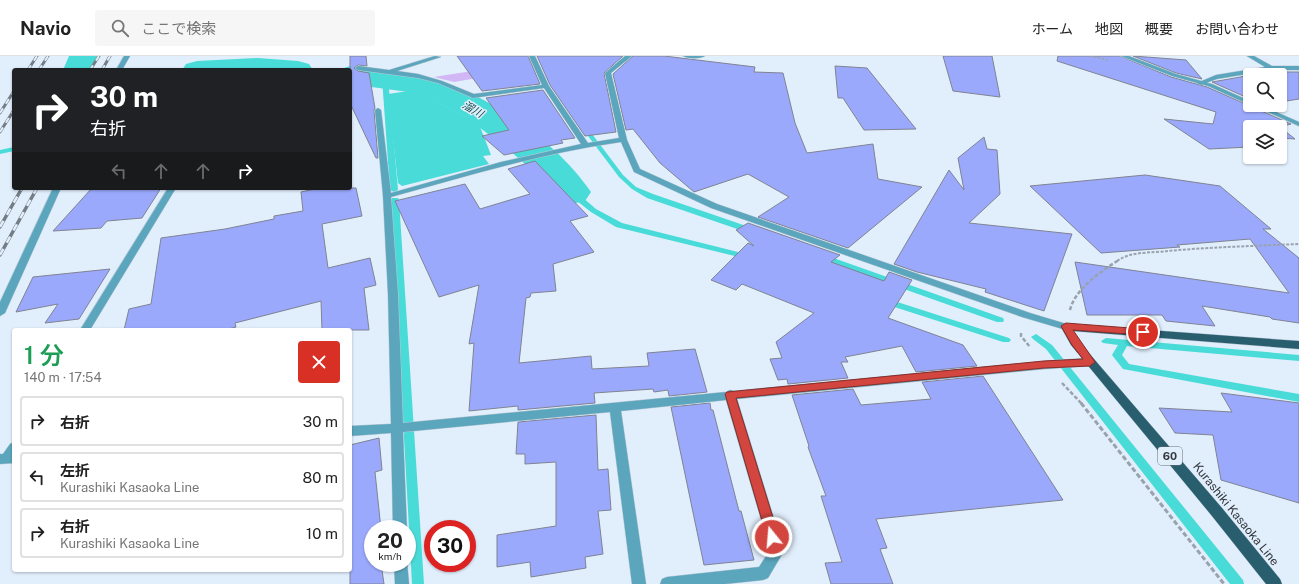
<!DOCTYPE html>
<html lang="ja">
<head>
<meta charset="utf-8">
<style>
	:root { --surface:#fff; --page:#f6f6f6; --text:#222; --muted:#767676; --line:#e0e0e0 }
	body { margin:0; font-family:"Public Sans","Noto Sans JP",sans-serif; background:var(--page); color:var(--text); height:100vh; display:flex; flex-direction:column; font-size:15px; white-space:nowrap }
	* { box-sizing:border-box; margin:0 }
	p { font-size:13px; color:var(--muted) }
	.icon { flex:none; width:22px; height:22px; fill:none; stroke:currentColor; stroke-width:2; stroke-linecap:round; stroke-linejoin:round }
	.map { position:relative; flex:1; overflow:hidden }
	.details { position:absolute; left:12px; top:272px; width:340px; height:244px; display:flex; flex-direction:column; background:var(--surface); border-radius:4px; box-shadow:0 1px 3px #0004 }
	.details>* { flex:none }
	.hud { position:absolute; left:12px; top:12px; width:340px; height:122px; border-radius:4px; box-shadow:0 1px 3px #0004; background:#202124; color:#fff; overflow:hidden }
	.controls { position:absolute; left:1243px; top:12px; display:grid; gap:8px }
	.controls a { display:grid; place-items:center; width:44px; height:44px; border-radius:4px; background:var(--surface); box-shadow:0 1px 3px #0004; font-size:20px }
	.speed { position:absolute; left:364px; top:464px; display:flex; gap:8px; font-size:20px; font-weight:700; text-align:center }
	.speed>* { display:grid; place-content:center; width:52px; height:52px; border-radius:50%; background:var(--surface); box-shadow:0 1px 3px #0004; line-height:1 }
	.speed small { font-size:10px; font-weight:400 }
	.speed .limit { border:6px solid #d22; background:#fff; color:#111 }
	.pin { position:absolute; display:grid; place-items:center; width:34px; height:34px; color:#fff; margin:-17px; border:2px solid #fff; border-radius:50%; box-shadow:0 1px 4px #0007 }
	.me { position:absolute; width:44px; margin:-22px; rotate:343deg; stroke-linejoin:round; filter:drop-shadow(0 0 3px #0008) }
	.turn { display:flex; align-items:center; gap:14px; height:84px; padding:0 12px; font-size:18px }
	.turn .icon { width:52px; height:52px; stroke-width:2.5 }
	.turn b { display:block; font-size:28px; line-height:34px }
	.lanes { display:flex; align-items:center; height:38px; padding:0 12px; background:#0003; justify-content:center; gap:20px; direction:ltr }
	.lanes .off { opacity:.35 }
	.round { display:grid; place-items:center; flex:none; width:42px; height:42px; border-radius:4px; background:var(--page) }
	.headline { display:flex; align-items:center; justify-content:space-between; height:68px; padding:0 12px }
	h1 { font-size:24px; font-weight:600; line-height:30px; color:#1e9e55 }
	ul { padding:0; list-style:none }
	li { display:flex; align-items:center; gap:12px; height:50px; margin:0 8px 6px; padding:0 4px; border:2px solid var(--line); border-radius:4px }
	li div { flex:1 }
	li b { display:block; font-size:15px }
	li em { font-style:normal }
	header { display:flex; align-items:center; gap:24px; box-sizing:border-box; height:56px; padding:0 20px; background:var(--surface); border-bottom:1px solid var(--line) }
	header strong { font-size:19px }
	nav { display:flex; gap:22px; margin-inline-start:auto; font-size:14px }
	.search { width:280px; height:36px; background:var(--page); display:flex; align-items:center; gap:10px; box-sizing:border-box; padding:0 14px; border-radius:4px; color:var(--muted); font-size:15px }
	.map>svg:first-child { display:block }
	.green { fill:#d1b7f6 }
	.water { fill:#49dbd8 }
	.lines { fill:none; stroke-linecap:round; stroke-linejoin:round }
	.stream { fill:#49dbd8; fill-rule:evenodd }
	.river { fill:#49dbd8; fill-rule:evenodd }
	.building { fill:#9ba9fd; stroke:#7f8392 }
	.lane-casing { stroke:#becad6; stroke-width:1 }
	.street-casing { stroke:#becad6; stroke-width:1 }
	.primary-casing { stroke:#becad6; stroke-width:1 }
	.path-far3 { stroke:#99a3ae; stroke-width:1.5; stroke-dasharray:2.5 1.5; stroke-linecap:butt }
	.path-far2 { stroke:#99a3ae; stroke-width:2; stroke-dasharray:3 1.5; stroke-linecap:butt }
	.path-far1 { stroke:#99a3ae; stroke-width:2.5; stroke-dasharray:4 2; stroke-linecap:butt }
	.path { stroke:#99a3ae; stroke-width:3; stroke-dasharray:5 2.5; stroke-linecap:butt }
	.lane { fill:#5ba6bd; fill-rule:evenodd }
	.street { fill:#5ba6bd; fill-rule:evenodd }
	.primary { fill:#295e6f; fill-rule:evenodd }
	.rail-far1-casing { stroke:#747c85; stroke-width:3 }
	.rail-casing { stroke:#747c85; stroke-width:3.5 }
	.rail-far1 { stroke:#e1eefc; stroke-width:2; stroke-dasharray:5.5; stroke-linecap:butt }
	.rail { stroke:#e1eefc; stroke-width:2.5; stroke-dasharray:7; stroke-linecap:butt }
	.route { fill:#d3453f; stroke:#892d29 }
	.labels { text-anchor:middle; stroke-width:3; stroke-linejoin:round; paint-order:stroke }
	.far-water-label { font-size:11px; font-style:italic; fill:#175453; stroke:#e1eefc }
	.shield { fill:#e1eefc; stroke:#666f76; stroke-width:1 }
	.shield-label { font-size:11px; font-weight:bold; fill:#32383d }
	.street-label { font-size:12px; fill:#32383d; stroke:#e1eefc }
</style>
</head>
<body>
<header>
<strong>Navio</strong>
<div class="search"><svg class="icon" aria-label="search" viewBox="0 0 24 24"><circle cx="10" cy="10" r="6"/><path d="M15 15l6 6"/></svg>ここで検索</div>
<nav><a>ホーム</a><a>地図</a><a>概要</a><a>お問い合わせ</a></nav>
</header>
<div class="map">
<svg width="1299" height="528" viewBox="0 0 1299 528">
	<rect width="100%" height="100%" fill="#e1eefc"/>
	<path class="green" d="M491,12L495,19L454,26L434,21Z"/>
	<path class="water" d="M415,34L479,68L491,99L483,100L489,108L402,130L398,127L388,38Z"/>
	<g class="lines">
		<path class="stream" d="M385,20L388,22L398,134L394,136L390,134L382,22Z
			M582,70H586L623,119L636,131L653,138L755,173L756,175L755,177H749L647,142L632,133L619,121L582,72Z
			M14,91V95L0,98V94Z
			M568,134H574L596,153L622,167L750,199L751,201L747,203L616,171L591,156L568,138Z
			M392,142H398L399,144L424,528H412L391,144Z
			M819,199H825L1003,262L1004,264L1003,266H997L819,203L818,201Z
			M885,242L1009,282L1011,284L1009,286H1003L882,247L881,245L882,243Z
			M1036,278L1052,289L1243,524L1244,528H1230L1046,293L1033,283L1031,281Z
			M1106,282L1299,299V305L1127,290L1122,299L1129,308L1299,338V346L1123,313L1112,299L1118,289L1103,287L1101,285Z"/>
		<path class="river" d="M69,0H97L93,14H63Z
			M258,2L298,5L309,8L313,14H182L186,8L197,5Z
			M350,10C382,13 413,16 443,26C498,45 558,88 591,136L585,145L571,148L557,145L526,109L508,93L467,62L437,46L408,36L350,28V14H338Z"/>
	</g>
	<path class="building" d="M350,0H366L367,10L358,9L354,12L358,15L369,17L375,52L374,54L378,102H376L350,47Z
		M457,0H528L540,28L482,35Z
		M537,0H623L604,17L616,76L585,80L550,29Z
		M633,0H664L755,11L754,16L783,17L795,67L807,97L873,88L878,123L922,131L848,192L758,161L789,141L748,118L694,136L660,107L633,73L626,74L613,18Z
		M943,0H992L1000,41L953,35Z
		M1058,0H1120L1171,21L1207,31L1291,68L1279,71H1250V91L1209,93L1164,63L1213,68L1216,56L1057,5Z
		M1133,0L1186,4L1202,23L1176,17Z
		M835,10L867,12L916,73L864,74L843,42H838Z
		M1271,16H1299V43L1280,46V19H1250Z
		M1250,19V43L1212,26L1235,22Z
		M543,34L575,82L561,84L563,87L504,99L482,80L509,74L486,42Z
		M1280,71L1295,83L1280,82Z
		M984,81L987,93L997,94L1000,138L969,167L1072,178L1044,255L985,236L986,233L917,216L894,208L949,114L964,134L958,102Z
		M535,105L588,160L570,165L594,196L553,208L556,235L531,237L530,241L526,242L519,307L591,300L592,313L649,310L647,297L695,293L707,336L669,340L668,334L654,336L653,333L594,337L595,347L518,354V350L469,355L474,287L469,288L479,229L439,241L395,145L465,128L480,153L530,138L508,113Z
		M1145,119L1220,130L1271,173H1263L1299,202V267L1272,263L1270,261L1202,250L1215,270L1166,265L1162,259H1087L1075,206L1289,237L1250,183L1177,189L1180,191L1101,197L1030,130Z
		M92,132H161L142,162L107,165L101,172L53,175Z
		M319,132H356L362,160L322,168L328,212L370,202L376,229L364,232L369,274H322L321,245L235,267L236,271L225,274H124L129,253L151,248L161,182L225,173L274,163V160L303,155L301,136Z
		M748,167L840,199L831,206L884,225L889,216L912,224L888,262L963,289L977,310L916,316L902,290L845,301L848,306H841L848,322L788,328L787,323L778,324L770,303L782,302L776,286L814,257L742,228L736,234L711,224L748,187L754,190L736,174Z
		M110,213L79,263L45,267L58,248L16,256L33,221Z
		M983,320L1063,444L876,463L887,492L880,493L893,528H831L825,507L842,506L821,440H826L808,391L809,390L792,339L853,333L861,349L931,343L922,326Z
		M1221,337L1299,347V447L1221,424L1213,379L1175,377L1159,352L1232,356Z
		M710,347L711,354H713L739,455H741L754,504L704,509L671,351Z
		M596,359L598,414L608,413L611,454L598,455L603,498L585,501L586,512L531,521L530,506L497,511V479L556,470V406L525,408V398H516L518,366Z
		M379,382L382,414L375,416L381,473H373V507H381L384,528H350V389Z"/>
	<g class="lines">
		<defs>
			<path id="lane" d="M1247,0H1254L1272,10H1299V14H1271L1217,23L1200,29L1197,27L1216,19L1265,11Z"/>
			<path id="street" d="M124,0H130L122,14H116Z
				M435,0L441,1L397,15L418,18L442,25L474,38L542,29L529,0H535L549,30L588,87L619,82L605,17L625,0H632L611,17L627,84L640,113L717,148L1030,257L1070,269L1071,271L1066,274L1022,261L711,152L634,116L621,86C542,97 467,120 391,141L398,238L403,367L726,336L730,334L734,335L1044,305L1090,302L1094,303L1095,306L1094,309L1090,310L1044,313L737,343L784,495L768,522L763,524L725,528H660L662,523L667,521L759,511L770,494L726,344L621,355L646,528H632L610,356L403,376L407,473H393L391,377L350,380V370L391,368L388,238L383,140L375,54L378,52L381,54L391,137L501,106L581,88L544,32L473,42L438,27L418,22L358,14L355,12L358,10L389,14Z
				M683,0H705C700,3 688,3 683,0Z
				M1121,0H1129L1176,18L1212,28L1250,45V49L1208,30L1172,20Z
				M1252,49H1260L1299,66V70Z
				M53,132H61L5,257L0,260V246Z
				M168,132H176L90,274H80Z
				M14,386V407L0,408V398H3L10,388Z
				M407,505L409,528H395L394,507H407Z"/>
			<path id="primary" d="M1066,268L1299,285V293L1073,275L1079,285L1094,303L1222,452L1280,523L1282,528H1266L1212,460L1071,289L1061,271Z"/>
		</defs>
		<use href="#lane" class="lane-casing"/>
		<use href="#street" class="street-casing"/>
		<use href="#primary" class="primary-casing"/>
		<path class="path-far3" d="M1090,0L1108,4"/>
		<path class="path-far2" d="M1117,205C1131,195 1152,197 1168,195C1211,191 1255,190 1299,188"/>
		<path class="path-far1" d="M1070,254C1075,233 1101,215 1119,204
			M1021,277V280L1030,291
			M1062,327L1082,348"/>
		<path class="path" d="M1081,347L1224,528"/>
		<use href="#lane" class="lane"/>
		<use href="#street" class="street"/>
		<use href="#primary" class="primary"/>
		<defs>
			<path id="rail-far1" d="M28,14L37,0
				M39,14L48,0
				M90,14L99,0
				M102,14L110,0
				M0,57L14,35
				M0,76L14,54"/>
			<path id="rail" d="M0,171L22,132
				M0,199L37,132"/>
		</defs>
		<use href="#rail-far1" class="rail-far1-casing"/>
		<use href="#rail" class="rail-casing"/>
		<use href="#rail-far1" class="rail-far1"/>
		<use href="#rail" class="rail"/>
	</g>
	<path class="route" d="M1066,267L1143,273L1147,276L1143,279L1073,274L1095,306L1090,310L1044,312L736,342L779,481L777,485L772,487L768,485L725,338L727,336L1044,305L1083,303L1072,289L1061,270Z"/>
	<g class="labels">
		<g class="far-water-label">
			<text transform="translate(473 53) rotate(30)" y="4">溜川</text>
		</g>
		<rect class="shield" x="1158" y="391" width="24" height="18" rx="3"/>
		<g class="shield-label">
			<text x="1170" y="404">60</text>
		</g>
		<g class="street-label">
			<text transform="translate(1236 458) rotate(51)" y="4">Kurashiki Kasaoka Line</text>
		</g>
	</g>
</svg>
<div class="controls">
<a><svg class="icon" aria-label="search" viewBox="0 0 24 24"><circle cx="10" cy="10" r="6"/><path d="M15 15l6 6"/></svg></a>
<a><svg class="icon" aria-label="layers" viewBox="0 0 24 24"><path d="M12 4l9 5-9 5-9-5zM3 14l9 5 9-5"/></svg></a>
</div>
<div class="speed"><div>20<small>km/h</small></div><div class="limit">30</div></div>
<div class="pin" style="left:1143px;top:276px;background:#d93025"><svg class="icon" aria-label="arrive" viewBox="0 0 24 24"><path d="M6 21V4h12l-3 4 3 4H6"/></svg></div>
<svg class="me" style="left:772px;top:481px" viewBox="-20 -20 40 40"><circle r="17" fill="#d3453f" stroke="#fff" stroke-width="3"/><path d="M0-11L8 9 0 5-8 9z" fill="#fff"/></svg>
<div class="hud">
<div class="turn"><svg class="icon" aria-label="right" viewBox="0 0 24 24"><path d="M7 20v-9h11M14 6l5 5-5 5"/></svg><div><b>30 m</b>右折</div></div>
<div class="lanes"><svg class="icon off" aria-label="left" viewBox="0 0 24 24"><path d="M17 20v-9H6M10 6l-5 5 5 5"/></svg><svg class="icon off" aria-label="ahead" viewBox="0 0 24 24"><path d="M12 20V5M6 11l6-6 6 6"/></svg><svg class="icon off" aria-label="ahead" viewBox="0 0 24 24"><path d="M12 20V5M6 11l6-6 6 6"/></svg><svg class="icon" aria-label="right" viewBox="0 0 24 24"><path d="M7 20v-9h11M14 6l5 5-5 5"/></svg></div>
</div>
<section class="details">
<div class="headline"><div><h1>1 分</h1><p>140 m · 17:54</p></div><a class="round" style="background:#d93025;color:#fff"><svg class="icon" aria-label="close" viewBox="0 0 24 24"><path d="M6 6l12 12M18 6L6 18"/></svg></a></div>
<ul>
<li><svg class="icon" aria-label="right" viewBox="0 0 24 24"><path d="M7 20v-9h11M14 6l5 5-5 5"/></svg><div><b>右折</b></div><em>30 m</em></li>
<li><svg class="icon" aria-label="left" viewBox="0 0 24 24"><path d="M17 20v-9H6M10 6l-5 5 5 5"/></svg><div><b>左折</b><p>Kurashiki Kasaoka Line</p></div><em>80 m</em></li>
<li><svg class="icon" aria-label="right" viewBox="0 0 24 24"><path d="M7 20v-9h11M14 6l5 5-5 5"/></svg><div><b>右折</b><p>Kurashiki Kasaoka Line</p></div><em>10 m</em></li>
</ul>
</section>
</div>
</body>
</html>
